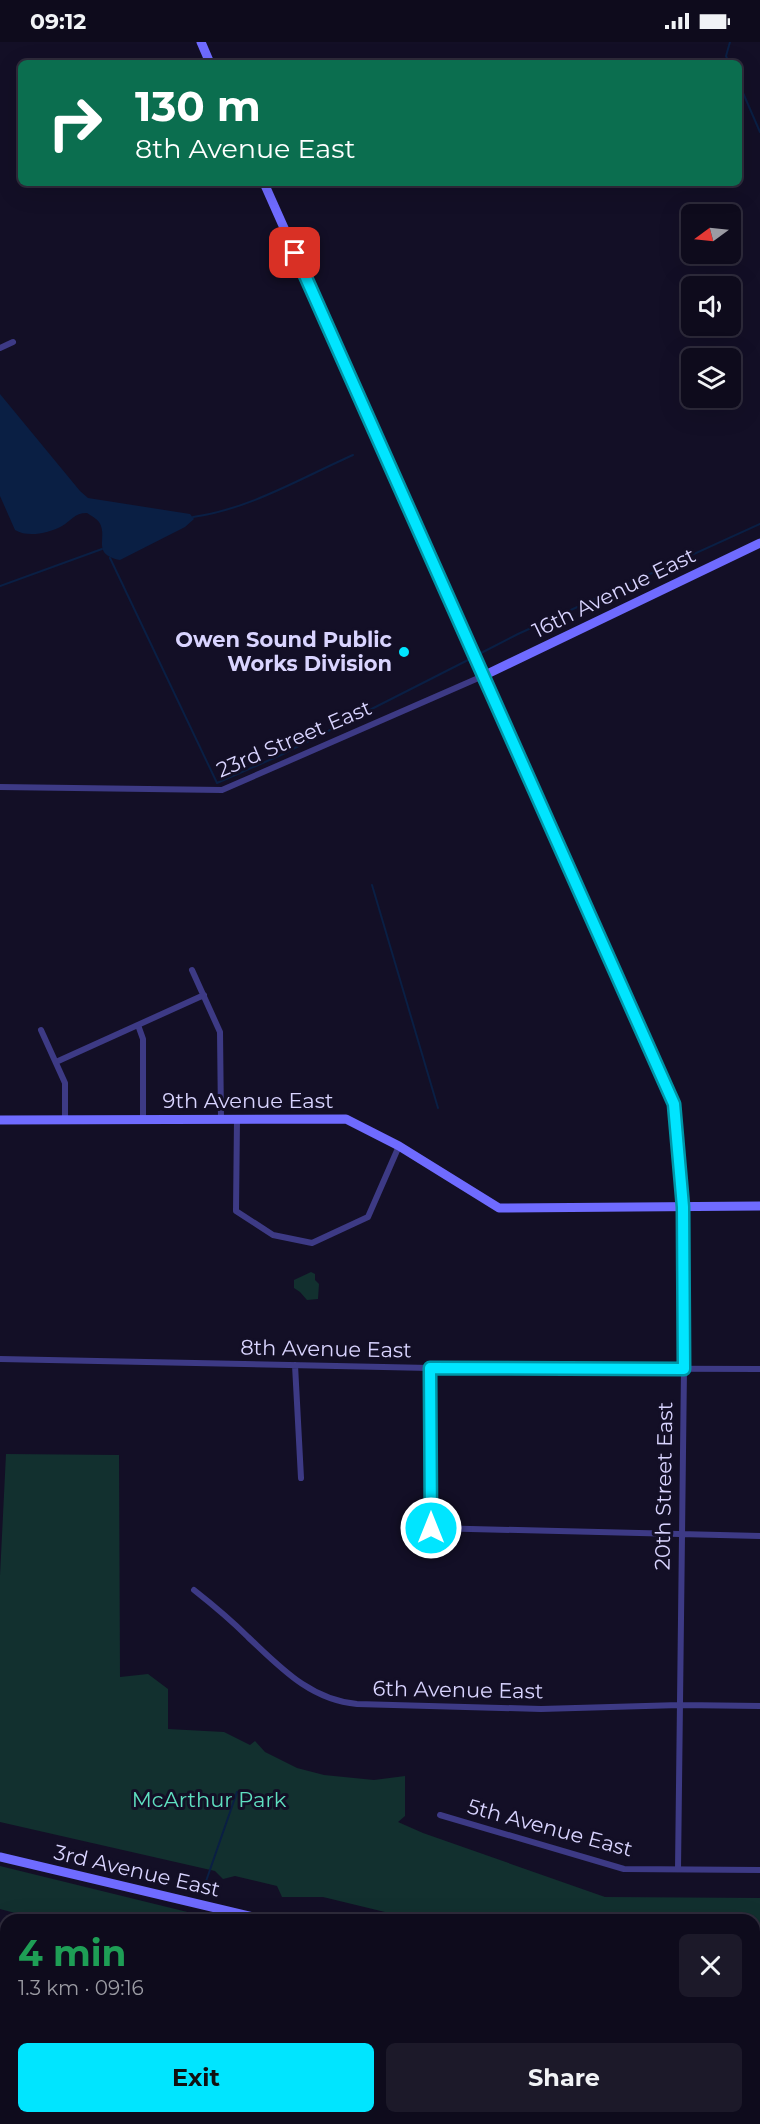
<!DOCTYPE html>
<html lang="en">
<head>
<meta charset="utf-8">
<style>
	:root { --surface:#0e0b1c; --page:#1c1929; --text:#f1f3f6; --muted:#9b9ba3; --line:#2e2b3b; --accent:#00e5ff }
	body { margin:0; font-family:Montserrat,sans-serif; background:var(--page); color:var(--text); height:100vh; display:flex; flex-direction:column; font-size:22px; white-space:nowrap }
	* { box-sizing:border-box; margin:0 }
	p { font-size:20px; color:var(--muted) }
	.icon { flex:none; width:33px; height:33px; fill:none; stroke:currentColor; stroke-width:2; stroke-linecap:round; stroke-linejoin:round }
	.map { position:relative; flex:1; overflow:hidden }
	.side { position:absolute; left:0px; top:1872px; width:760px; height:210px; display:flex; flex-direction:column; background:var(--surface); border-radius:18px 18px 0 0; box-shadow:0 6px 24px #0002,0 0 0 2px var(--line) }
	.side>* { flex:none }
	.guide { position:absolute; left:18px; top:18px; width:724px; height:126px; border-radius:9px; box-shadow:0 6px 24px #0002,0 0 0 2px var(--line); background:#0b6e4f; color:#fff; overflow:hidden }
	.needle { width:39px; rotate:255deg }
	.tools { position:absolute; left:681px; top:162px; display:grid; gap:12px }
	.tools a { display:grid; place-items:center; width:60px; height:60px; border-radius:9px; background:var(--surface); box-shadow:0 6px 24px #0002,0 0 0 2px var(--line); font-size:30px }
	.pin { position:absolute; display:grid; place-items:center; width:51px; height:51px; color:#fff; margin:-26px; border-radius:12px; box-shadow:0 3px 9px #0006 }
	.me { position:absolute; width:66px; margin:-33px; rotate:0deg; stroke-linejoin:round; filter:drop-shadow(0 0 4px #0008) }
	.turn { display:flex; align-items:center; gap:21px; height:126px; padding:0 18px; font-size:27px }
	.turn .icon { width:78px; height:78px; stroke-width:2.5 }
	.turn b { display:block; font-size:42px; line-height:51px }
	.round { display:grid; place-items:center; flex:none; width:63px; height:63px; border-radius:9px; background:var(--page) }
	.overview { display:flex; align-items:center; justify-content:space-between; height:102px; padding:0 18px }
	h1 { font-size:36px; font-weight:700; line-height:45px; color:#1e9e55 }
	.cta { display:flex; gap:12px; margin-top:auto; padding:12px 18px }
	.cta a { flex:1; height:69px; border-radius:9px; background:var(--accent); color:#111; font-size:24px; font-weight:700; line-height:69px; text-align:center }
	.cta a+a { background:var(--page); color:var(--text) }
	.status { display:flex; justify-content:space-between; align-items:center; height:42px; padding:0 30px; background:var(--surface); direction:ltr }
	.status svg { height:16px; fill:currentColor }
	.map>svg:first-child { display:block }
	.green { fill:#12302f }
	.water { fill:#0a1f44 }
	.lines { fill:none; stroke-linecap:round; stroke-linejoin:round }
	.stream { stroke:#0a1f44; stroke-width:2 }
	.street { stroke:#3d3a85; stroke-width:6 }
	.secondary { stroke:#6f6bff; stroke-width:9 }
	.route-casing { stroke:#0095a6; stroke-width:15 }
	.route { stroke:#00e5ff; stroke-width:10 }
	.poi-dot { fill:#00e5ff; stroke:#130f26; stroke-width:2 }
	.labels { text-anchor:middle; stroke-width:6; stroke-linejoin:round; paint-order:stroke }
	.street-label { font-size:21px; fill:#d9d4ff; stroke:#130f26 }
	.poi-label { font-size:21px; font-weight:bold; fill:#d9d4ff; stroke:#130f26; text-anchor:end }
	.park-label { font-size:21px; fill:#5fe0c0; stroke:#130f26 }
</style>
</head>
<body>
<div class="status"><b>09:12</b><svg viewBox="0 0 49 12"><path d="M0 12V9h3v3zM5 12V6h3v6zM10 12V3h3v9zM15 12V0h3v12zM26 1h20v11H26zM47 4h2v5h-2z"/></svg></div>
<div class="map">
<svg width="760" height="2082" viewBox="0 0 760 2082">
	<rect width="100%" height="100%" fill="#130f26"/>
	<path class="green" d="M311,1230L315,1232V1238L319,1242L318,1257L307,1258L300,1250L294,1246V1238Z
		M6,1412L119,1413L120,1635L148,1632L168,1647V1687L224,1690L250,1703L255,1699L265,1710L297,1726L324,1733L374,1738L405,1734V1774L398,1780L423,1791L605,1855L760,1856V1959H755L754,1878H418L323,1855H282L277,1844L235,1834L223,1837L215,1829L0,1780V1534Z
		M0,1824L220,1878H41L0,1867Z
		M342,2076H379L378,2082H340Z
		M559,2076H622L591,2079L590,2082H555Z
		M638,2076H717L718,2082H668Z"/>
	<path class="water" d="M0,352L80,449L88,456L190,472L194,477L185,485L120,518C90,512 109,495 99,480C96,476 90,473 87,471C74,471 71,479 62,484C49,491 28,496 15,488L0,454Z
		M5,2031L6,2076H73L79,2082H0V2032Z
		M109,2076H160L170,2082H112Z
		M623,2076H638L668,2082H590L591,2079Z"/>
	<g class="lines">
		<path class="stream" d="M729,21L726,14L730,0
			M740,44L760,90
			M193,475C250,467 301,436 353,413
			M110,516L217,741L281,713L468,618
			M0,544L102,507
			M481,611L518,592L760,482
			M372,843L438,1066
			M204,1845L237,1750"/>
		<path class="street" d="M0,306L13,300
			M0,745L222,748L483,634
			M192,928L220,990L221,1077
			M138,983L143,997V1077
			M41,988L65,1041V1078
			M56,1020L204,953
			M237,1077L236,1169L273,1193L312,1201L368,1175L399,1104
			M0,1317L430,1326L760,1327
			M295,1323L301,1436
			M430,1326L431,1486L760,1494
			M194,1548C213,1563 231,1578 248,1595C280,1625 310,1658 357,1662L541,1667L680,1663L760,1664
			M440,1773L624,1827L760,1828
			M678,1827L684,1327L683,1165"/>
		<path class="secondary" d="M201,0L210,21
			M264,141L674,1062L683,1165
			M483,634L760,501
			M0,1078L346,1077L399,1104L499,1166L760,1164
			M0,1815L266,1878
			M754,1990L760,1991"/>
	</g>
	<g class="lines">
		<defs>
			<path id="route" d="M295,211L674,1062L683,1165L684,1327L430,1326L431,1486"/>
		</defs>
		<use href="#route" class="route-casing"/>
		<use href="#route" class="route"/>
	</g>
	<circle class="poi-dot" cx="404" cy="610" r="6"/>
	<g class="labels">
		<g class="street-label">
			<text transform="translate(614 551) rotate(-26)" y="7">16th Avenue East</text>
			<text transform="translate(294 697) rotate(-23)" y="7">23rd Street East</text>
			<text x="248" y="1066">9th Avenue East</text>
			<text transform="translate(326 1307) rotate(1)" y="7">8th Avenue East</text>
			<text transform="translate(664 1444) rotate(-89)" y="7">20th Street East</text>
			<text transform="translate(458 1648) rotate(1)" y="7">6th Avenue East</text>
			<text transform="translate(550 1786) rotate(15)" y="7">5th Avenue East</text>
			<text transform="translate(137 1829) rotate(13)" y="7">3rd Avenue East</text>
		</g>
		<g class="poi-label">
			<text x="392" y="605">Owen Sound Public<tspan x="392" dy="24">Works Division</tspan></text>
		</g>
		<g class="park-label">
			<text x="209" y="1765">McArthur Park</text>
		</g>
	</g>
</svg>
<div class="tools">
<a><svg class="needle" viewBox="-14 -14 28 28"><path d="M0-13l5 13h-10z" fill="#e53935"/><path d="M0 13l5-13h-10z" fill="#9b9ba3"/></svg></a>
<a><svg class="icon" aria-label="sound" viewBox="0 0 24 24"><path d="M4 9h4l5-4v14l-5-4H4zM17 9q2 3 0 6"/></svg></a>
<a><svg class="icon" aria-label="layers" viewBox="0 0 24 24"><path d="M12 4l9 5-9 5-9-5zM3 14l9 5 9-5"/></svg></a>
</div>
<div class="pin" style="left:295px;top:211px;background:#d93025"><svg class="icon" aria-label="arrive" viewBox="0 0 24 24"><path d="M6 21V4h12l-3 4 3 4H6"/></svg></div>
<svg class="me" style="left:431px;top:1486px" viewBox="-20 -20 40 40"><circle r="17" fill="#00e5ff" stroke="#fff" stroke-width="3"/><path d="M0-11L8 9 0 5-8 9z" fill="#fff"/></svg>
<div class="guide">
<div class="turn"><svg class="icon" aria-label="right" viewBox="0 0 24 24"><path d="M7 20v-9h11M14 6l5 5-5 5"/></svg><div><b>130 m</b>8th Avenue East</div></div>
</div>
<section class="side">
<div class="overview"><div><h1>4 min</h1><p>1.3 km · 09:16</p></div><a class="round"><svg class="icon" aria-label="close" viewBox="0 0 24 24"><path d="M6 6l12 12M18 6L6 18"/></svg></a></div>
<div class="cta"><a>Exit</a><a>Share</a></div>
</section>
</div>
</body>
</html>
